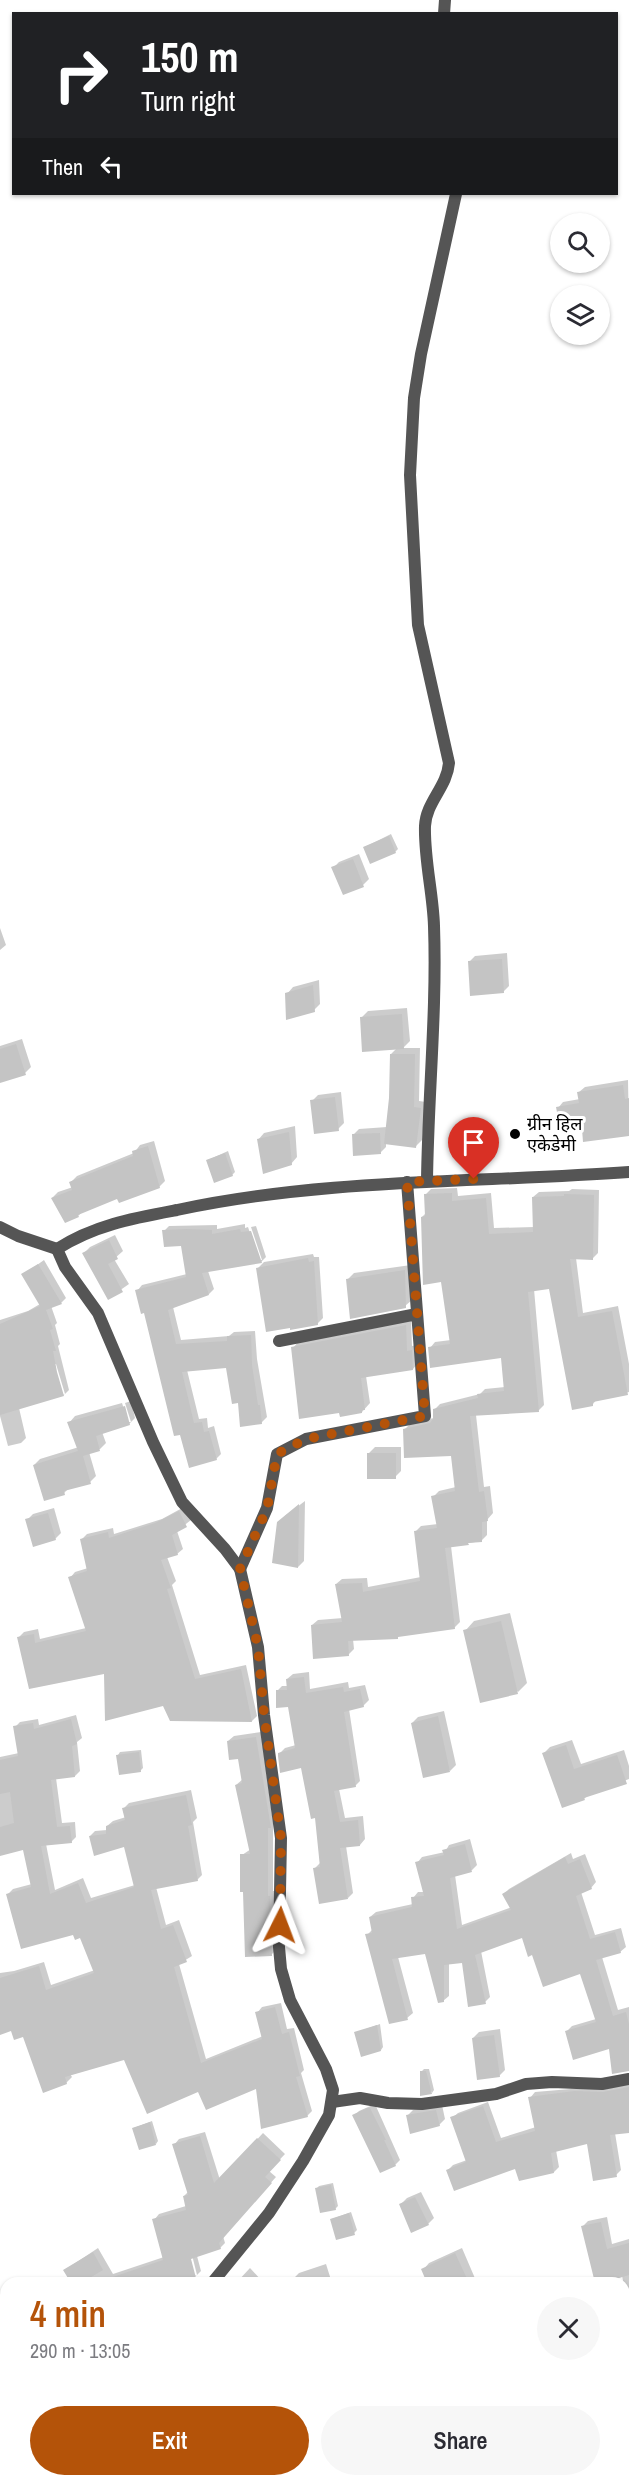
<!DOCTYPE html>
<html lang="en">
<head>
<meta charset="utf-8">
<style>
	:root { --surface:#fff; --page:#f7f7f7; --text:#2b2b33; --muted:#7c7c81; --accent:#b45309 }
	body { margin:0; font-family:"Archivo Narrow","Noto Sans Devanagari",sans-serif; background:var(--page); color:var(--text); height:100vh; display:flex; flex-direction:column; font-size:22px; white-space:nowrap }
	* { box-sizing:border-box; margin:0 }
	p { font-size:20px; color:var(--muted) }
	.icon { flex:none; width:33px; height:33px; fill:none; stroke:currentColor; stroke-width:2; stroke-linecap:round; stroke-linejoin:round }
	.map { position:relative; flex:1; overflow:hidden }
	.side { position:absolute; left:0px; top:2277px; width:630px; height:210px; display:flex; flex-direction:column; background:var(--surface); border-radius:18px 18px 0 0; box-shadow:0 2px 4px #0004 }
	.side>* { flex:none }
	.hud { position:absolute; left:12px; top:12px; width:606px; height:183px; border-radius:0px; box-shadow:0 2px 4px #0004; background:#202124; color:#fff; overflow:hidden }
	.fabs { position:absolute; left:550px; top:213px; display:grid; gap:12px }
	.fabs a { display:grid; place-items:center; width:60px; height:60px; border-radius:50%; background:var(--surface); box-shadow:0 2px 4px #0004; font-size:30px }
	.pin { position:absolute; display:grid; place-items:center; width:51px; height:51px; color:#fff; margin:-62px -26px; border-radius:50% 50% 50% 0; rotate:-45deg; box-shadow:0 0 6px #0007 }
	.pin .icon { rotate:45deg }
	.me { position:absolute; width:66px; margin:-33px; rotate:3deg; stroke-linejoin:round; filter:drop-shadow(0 0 4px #0008) }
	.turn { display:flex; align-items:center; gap:21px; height:126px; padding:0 30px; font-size:27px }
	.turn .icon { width:78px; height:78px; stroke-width:2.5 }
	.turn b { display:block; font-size:42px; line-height:51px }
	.then { display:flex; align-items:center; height:57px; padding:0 30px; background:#0003; gap:12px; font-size:22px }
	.round { display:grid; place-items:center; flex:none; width:63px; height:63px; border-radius:32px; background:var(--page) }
	.overview { display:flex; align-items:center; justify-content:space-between; height:102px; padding:0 30px }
	h1 { font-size:36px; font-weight:600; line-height:45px; color:var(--accent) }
	.cta { display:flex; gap:12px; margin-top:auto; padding:12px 30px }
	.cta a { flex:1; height:69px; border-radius:36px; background:var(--accent); color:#fff; font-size:24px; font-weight:600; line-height:69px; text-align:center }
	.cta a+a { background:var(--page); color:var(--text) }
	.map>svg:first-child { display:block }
	.shadow { fill:#0003 }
	.building { fill:#c4c4c4 }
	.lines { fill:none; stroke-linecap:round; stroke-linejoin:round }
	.minor { stroke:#555; stroke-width:12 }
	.tertiary { stroke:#555; stroke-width:12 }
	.route { stroke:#b45309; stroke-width:10; stroke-dasharray:0 18 }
	.poi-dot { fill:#000; stroke:#fff; stroke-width:2 }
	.labels { text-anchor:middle; stroke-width:6; stroke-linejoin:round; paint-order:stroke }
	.poi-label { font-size:18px; fill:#000; stroke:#fff; text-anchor:start }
</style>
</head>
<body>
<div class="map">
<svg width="629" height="2487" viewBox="0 0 629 2487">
	<rect width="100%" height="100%" fill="#fff"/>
	<path class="shadow" d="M391,834L398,849L395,852L365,847Z
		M359,854L369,879L363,885L333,868L339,862Z
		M0,928L6,945L0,950Z
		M507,953L509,986L503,992L469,962L475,956Z
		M319,980L320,1004L314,1010L287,994L293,987Z
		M407,1008L410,1041L403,1048H420L419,1101L426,1102L422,1140L416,1146L386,1142V1147L380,1153L353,1135L359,1129L387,1127L391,1098V1054L397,1048L362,1017L368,1011Z
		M22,1039L31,1067L25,1073L0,1076V1046Z
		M628,1080L629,1130L583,1127L558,1108L563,1102L580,1099L579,1092L585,1087Z
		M341,1092L344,1123L338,1129L312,1101L318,1095Z
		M295,1126L297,1157L291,1164L258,1140L264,1133Z
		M154,1141L165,1181L159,1187L118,1197L83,1211L78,1216L52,1198L58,1192L73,1187L71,1182L77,1176L134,1153L140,1145Z
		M228,1151L235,1172L232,1175L208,1160Z
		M457,1188L458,1196L491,1193L494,1228L534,1227L533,1197L539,1192L569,1191L572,1189L599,1190L598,1253L592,1259L576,1258L583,1313L618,1306L629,1364V1392L597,1399L593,1404L551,1287L534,1289L544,1405L538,1411L476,1415L484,1487L490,1486L493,1513L487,1520V1535L481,1541L451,1546L460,1622L454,1628L353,1639L354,1649L348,1655L312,1625L318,1620L343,1618L336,1584L342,1579L367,1578L368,1587L421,1577L415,1532L421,1526L438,1524L433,1497L439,1491L456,1487L452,1455L405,1429L411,1423L434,1418V1410L440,1404L480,1394L485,1389L505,1387L502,1356L430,1348L435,1342L451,1340L442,1281L422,1217L426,1213V1194L431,1189Z
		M245,1224V1228L248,1227L259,1260H262L251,1227L256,1226L266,1257L261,1262L208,1271L214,1289L209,1294L173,1307L181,1340L229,1336L234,1332L255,1331L257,1359L267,1417L261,1423L239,1402L228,1366L187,1370L199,1419L207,1418L208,1428L214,1426L221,1454L216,1459L190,1466L145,1312L137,1291L142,1285L187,1274L183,1244L164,1231L169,1226L217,1225V1229Z
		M115,1235L123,1251L114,1259L129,1284L109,1298L84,1253L90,1247Z
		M313,1254L314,1257H319L323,1318L317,1324L291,1326L258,1268L264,1262Z
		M44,1260L66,1298L61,1303L51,1306L57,1323L55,1325L60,1344L58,1346L69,1390L65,1394L56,1364L53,1365L62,1394H65L19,1408L26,1438L21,1443L8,1446L0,1416V1320L28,1311L40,1304L23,1275Z
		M411,1265L412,1300L405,1306L348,1279L354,1273Z
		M411,1320L412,1346L417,1345L418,1363L413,1369L366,1376L370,1403L362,1412L293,1348L298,1342Z
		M131,1401L135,1418L129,1424L102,1432L106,1443L100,1449L89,1452L96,1476L90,1482L69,1488L64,1493L34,1465L40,1459L79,1447L69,1423L75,1416L122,1403L128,1422H131L125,1403Z
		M375,1447H401V1471L395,1477L369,1453Z
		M305,1501L304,1561L298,1567L285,1516Z
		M184,1507L191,1520L177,1531L183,1549L177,1554L167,1557L176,1581L172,1585L200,1675L246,1665L257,1716L252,1721L171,1720L164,1704L106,1672L19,1637L24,1632L38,1629L40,1639L86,1628L70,1578L75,1572L88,1568L81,1540L87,1534L113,1528L114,1534L162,1519Z
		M54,1508L61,1533L55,1539L27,1520L33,1514Z
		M510,1613L527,1683L518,1692L465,1631L474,1621Z
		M309,1672L310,1689L348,1682L349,1688L365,1685L369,1700L363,1706L349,1709L360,1781L355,1786L339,1789L345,1818L363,1816L365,1839L360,1845L346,1846L353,1893L348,1898L314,1869L320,1863L317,1816L302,1766L279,1754L285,1748L296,1745L289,1706L277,1691L282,1686H288L287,1679L293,1674Z
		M444,1711L456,1765L450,1771L412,1723L418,1717Z
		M76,1715L82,1738L77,1742L80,1771L75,1776L56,1778L62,1823L75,1822L76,1837L71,1842L46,1844L55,1890L83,1878L91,1898L135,1885L125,1845L90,1836L95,1831L107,1830V1826L113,1821L126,1817L124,1808L129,1803L191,1790L197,1818L193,1822L202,1875L197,1880L156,1887L166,1925L179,1920L192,1956L179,1964L206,2059L263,2036L257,2013L262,2007L281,2003L287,2029L294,2028L304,2070L301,2073L312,2111L307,2116L257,2087L199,2090L125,2058L70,2074L72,2077L66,2083L24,2035L12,2030L0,2034V1973L14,1971L44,1962L51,1985L95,1970L81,1936L8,1894L13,1889L32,1884L25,1848L0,1855V1757L19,1753L15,1727L20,1722L38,1719L39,1725Z
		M261,1732L273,1823V1891H275L277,1949L271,1955L242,1855L251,1849L236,1785L243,1779L239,1757L228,1741L234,1736Z
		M572,1740L581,1764L624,1750L629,1766V1779L588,1795L584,1799L544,1753L550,1747Z
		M141,1750L143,1768L140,1771L118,1755L120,1752Z
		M470,1839L477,1865L472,1870L455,1875L462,1925L512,1907L504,1894L509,1889L571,1853L573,1859L585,1854L596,1882L591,1888L581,1892L595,1935L621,1928L626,1947L620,1952L602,1957L618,2010L629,2007V2070L610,2047L566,2032L572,2026L596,2019L581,1972L533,1953L523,1936L481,1951L490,1997L485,2002L463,1962L449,1963V1996L443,2001L427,1952L398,1957L413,2013L407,2018L367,1935L373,1929L370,1917L376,1912L413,1904V1898L418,1892H425L417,1863L422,1857L445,1852L449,1845Z
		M380,2024L383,2047L381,2050L355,2033Z
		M500,2029L505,2070L499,2076L473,2038L479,2032Z
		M424,2069H429L434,2090L432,2093L421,2072Z
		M629,2084V2131L615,2133L621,2170L616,2175L588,2142L556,2150L559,2167L554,2172L516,2167L448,2170L453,2165L467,2160L452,2118L458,2113L488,2102L501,2138L536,2127L530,2098L535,2092Z
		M375,2104L400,2160L395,2165L354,2116L359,2111Z
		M442,2105L445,2119L439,2125L407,2116L413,2110Z
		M152,2121L158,2141L156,2144L134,2128Z
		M205,2132L220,2180L263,2133L285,2154L269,2171L276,2177L223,2236L225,2243L220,2248L197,2256L201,2271L197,2275L191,2251L188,2252L194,2275H197L174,2283H73L65,2270L98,2248L113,2274L164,2257L154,2220L159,2214L186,2206L184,2196L188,2192L174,2145L179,2139Z
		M333,2183L338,2206L335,2209L317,2188L319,2186Z
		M421,2192L434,2218L428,2224L401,2204L407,2198Z
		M351,2212L357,2230L354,2233L332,2219Z
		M607,2217L612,2244L629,2239V2307L622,2276L597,2283L582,2227L588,2221Z
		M462,2248L477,2283H429L423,2270L429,2263Z
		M326,2264L332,2283H294L293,2279L299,2273Z
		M250,2268L262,2281L260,2283H236Z"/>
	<path class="building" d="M389,836L396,853L370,864L363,847Z
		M353,859L364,887L343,895L331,867Z
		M502,959L504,993L470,996L468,961Z
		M313,985L315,1012L286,1020L285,993Z
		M402,1014L404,1049L362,1052L360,1017Z
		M16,1044L26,1075L0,1083V1049Z
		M390,1054H415L414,1107L421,1108L416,1148L384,1144L389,1098Z
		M623,1085L625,1099L629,1098V1136L583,1142L582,1129L561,1133L556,1107L579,1103L577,1092Z
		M335,1097L339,1131L314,1134L310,1100Z
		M289,1132L292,1165L263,1174L257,1139Z
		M380,1133L381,1154L353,1156L352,1134Z
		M148,1146L160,1188L119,1203L117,1199L78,1215L79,1217L65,1223L51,1198L72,1190L69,1182L133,1156L132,1151Z
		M225,1153L233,1176L214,1183L206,1160Z
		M452,1193V1201L486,1198L489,1234L533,1232L532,1197L564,1196V1194L594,1195L593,1260L570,1259L578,1317L612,1311L628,1395L593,1402V1406L572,1410L549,1289L528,1292L539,1412L470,1416L479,1492L484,1491L488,1521L482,1522V1542L468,1543L469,1545L445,1548L455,1629L398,1637V1639L348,1641L349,1656L313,1659L311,1625L342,1622L335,1584L362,1583L363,1592L420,1581L414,1531L437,1528L431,1496L455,1491L451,1456L404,1458L403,1429L430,1423L433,1419V1409L478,1398L477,1394L504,1391L501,1358L430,1368L428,1347L450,1344L441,1282L423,1285L421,1217L425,1216L424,1194Z
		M186,1229L212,1230V1234L240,1229L241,1232L251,1231L262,1263L202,1273L209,1295L168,1310L176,1344L227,1341V1336L251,1335L252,1365L258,1405H260L262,1424L240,1427L238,1403L232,1404L226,1368L182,1372L194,1423L202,1422L204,1432L209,1431L217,1460L189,1468L180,1435L174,1436L144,1313L141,1314L135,1290L186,1277L181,1246L164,1247L162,1230Z
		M109,1240L118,1259L108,1264L123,1292L108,1300L82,1253Z
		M308,1258L309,1262L314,1261L318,1325L290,1330V1328L266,1332L256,1268Z
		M38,1264L62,1304L46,1310L53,1329L50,1330L56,1351H53L57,1372L64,1396L0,1415V1324L40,1306L21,1274Z
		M405,1270L406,1308L350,1319L346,1279Z
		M406,1325L407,1351L412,1350L413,1370L361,1378L365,1410H362V1413L340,1417L339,1413L299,1419L291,1347Z
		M125,1406L130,1425L96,1436L100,1451L83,1456L91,1484L64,1491L65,1495L44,1501L33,1465L78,1451L67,1422Z
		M367,1453H396V1479H367Z
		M299,1504L298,1568L272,1563L277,1522Z
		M179,1511L187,1527L172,1535L178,1555L161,1560L171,1588L167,1589L195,1679L241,1669L252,1722L170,1721L163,1706L105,1721L104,1674L29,1689L17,1637L34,1634L35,1643L86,1631L68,1577L87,1571L80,1539L108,1532L109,1538L155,1523Z
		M48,1513L56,1540L33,1547L25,1519Z
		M501,1621L518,1694L480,1703L463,1630Z
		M304,1677L306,1693L343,1687L344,1692L360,1689L364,1707L344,1712L356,1787L334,1791L340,1822L358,1820L360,1846L340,1848L348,1899L319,1904L313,1868L320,1867L315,1818L311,1819L301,1768L280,1773L278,1756V1753L295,1748L288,1707L276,1708V1690H287L286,1679Z
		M438,1716L450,1772L423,1778L411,1723Z
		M71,1719L77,1744L72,1746L75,1777L51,1780L57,1827L70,1826L72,1843L41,1846L50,1894L78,1883L86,1903L134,1887L124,1847L94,1856L89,1836L106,1834V1826L125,1820L122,1808L186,1795L192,1825L188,1826L198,1881L151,1890L161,1929L173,1925L187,1962L174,1967L201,2063L262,2039L255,2012L275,2007L282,2034L289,2032L300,2076L296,2077L308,2117L261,2129L256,2089L206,2110L198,2092L147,2114L124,2060L65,2077L67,2084L43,2093L23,2037L14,2040L11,2031L0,2035V1978L39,1966L46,1990L94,1973L80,1938L75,1940L73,1935L21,1949L6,1894L31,1887L23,1850L0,1856V1827L14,1823L10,1792L0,1794V1760L18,1756L13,1726L33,1723L34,1729Z
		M256,1737L271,1828H268V1896H270L272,1956L245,1957L243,1892H240V1854H250L235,1785L242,1783L238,1759L229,1760L227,1741Z
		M566,1745L574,1769L617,1755L627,1784L584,1798L585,1800L562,1808L542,1753Z
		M139,1752L141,1772L119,1775L116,1755Z
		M465,1844L472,1872L450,1878L457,1929L511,1910L502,1894L565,1857L568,1864L580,1859L592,1889L576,1896L590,1939L615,1932L621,1953L596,1960L613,2016L626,2012L629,2024V2071L612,2074L609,2049L573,2060L565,2031L596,2022L580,1974L543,1987L532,1955L528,1957L522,1938L475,1955L486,2004L468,2007L462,1963L444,1965V2002L438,2003L425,1954L392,1959L408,2020L389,2024L365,1934L372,1933L369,1917L412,1907L411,1897L424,1896L415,1862L444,1855L442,1850Z
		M377,2025L381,2051L361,2057L354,2032Z
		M494,2035L500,2077L477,2080L472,2038Z
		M420,2071H426L432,2094L420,2096Z
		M629,2087V2133L610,2135L617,2177L593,2181L587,2144L551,2153L554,2173L519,2181L515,2169L454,2191L446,2170L466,2162L450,2117L483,2106L496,2142L535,2131L528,2097L575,2091L603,2092Z
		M367,2108H370L386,2140H384L396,2166L380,2173L352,2115Z
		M436,2110L440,2126L410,2134L406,2115Z
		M150,2122L156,2145L139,2150L132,2128Z
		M200,2136L214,2183L257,2138L281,2160L265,2177L272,2183L219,2243L221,2249L191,2259L196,2278L177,2283H105L104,2280L163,2260L152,2219L186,2210L183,2196L188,2195L172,2144Z
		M331,2185L336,2210L320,2213L315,2188Z
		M415,2197L429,2225L411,2233L399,2204Z
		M349,2213L355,2235L336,2240L330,2219Z
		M601,2222L607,2249L629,2243V2275L603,2283H595L581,2226Z
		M93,2252L103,2270L81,2283H71L63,2270Z
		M455,2253L469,2283H427L421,2269Z"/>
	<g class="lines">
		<path class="minor" d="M444,14L445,0
			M427,1181C428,1096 437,1011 434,926C433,893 424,859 425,826C426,802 447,787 449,763L418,625L410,475L414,398L421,354L456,194
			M0,1227L18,1236L57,1249
			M279,1341L417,1314
			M240,1569L267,1508L277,1454L306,1439L425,1416L407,1182
			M332,2102L360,2098L388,2103L422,2104L496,2094L526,2084L552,2082L602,2084L629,2079
			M0,2473L6,2468"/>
		<path class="tertiary" d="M212,2283L269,2213L303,2161L329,2115L333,2090L326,2069L290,2000L281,1969L279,1947L281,1838L264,1715L258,1647L240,1569L225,1549L182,1502L153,1442L98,1313L65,1267L57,1249C94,1225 134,1218 177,1210C326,1178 478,1183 629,1172
			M115,2481L118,2487"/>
	</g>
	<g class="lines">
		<path class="route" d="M280,1925L281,1838L264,1714L258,1647L240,1569L267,1509L277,1454L306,1439L425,1416L407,1182L474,1179"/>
	</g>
	<circle class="poi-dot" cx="515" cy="1134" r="6"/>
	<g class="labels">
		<g class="poi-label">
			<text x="527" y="1130">ग्रीन हिल<tspan x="527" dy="21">एकेडेमी</tspan></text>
		</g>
	</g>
</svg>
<div class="fabs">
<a><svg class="icon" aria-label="search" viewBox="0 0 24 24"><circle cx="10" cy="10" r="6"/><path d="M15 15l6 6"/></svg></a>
<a><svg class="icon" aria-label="layers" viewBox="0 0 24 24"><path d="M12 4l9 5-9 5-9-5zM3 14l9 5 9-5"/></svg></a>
</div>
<div class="pin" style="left:474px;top:1179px;background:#d93025"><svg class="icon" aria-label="arrive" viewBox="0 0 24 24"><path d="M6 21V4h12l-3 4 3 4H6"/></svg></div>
<svg class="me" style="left:280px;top:1925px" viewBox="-20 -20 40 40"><path d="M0-17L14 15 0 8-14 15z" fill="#b45309" stroke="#fff" stroke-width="4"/></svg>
<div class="hud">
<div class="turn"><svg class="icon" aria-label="right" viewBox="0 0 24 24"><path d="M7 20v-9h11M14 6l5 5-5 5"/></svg><div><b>150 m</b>Turn right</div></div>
<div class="then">Then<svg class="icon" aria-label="left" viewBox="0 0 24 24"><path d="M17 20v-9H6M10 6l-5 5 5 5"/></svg></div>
</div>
<section class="side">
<div class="overview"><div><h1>4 min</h1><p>290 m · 13:05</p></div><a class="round"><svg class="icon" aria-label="close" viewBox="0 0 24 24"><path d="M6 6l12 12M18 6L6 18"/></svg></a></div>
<div class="cta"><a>Exit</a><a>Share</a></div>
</section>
</div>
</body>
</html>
